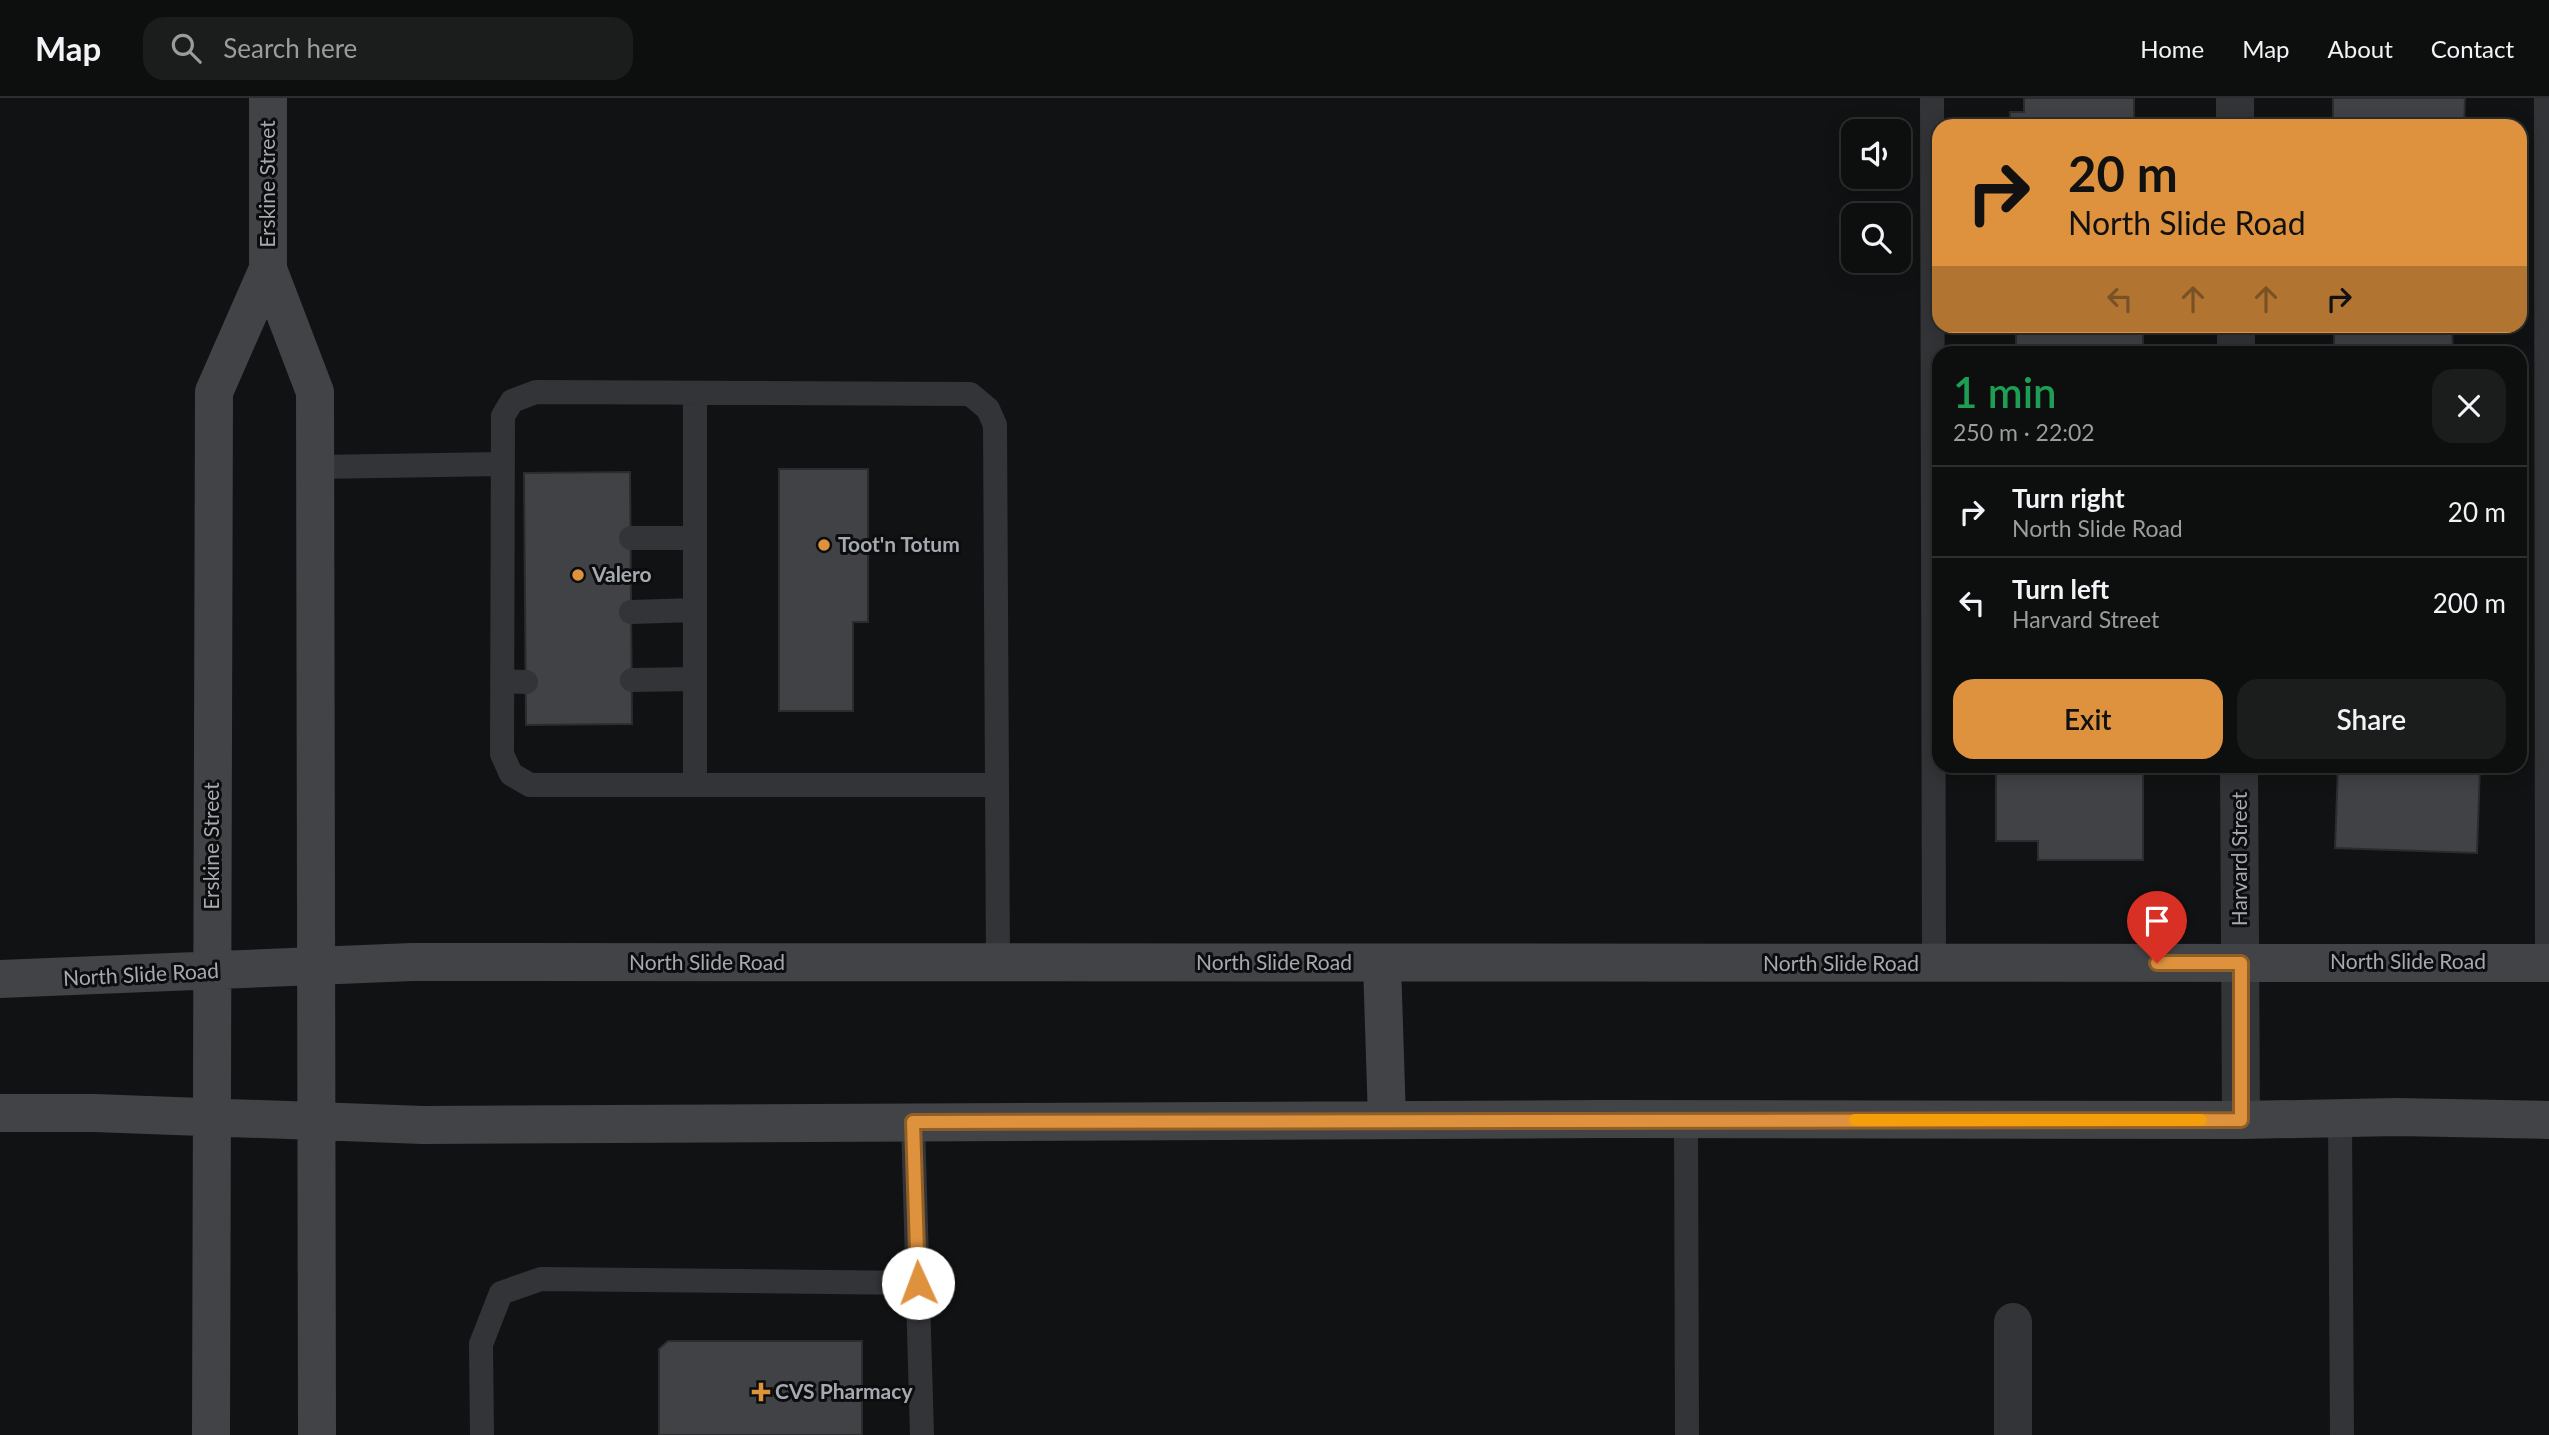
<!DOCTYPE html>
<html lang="en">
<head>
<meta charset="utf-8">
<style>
	:root { --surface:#0d0e0e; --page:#1b1c1c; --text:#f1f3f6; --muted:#9a9c9e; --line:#2d2e2e; --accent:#de923e }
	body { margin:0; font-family:Lato,sans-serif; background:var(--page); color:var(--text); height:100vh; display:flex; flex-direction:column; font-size:26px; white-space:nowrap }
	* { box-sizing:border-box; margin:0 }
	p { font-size:23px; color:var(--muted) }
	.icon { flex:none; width:38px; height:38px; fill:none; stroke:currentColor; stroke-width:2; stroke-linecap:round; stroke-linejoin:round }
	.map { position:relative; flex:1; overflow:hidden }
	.sheet { position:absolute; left:1932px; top:248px; width:595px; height:427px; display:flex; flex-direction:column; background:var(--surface); border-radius:21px; box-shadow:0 4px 18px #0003,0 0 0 2px var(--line) }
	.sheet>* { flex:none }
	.top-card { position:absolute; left:1932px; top:21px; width:595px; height:214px; border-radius:21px; box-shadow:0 4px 18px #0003,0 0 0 2px var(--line); background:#de923e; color:#111; overflow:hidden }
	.controls { position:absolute; left:1841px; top:21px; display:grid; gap:14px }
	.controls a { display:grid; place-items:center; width:70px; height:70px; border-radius:14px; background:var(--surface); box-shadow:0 4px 18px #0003,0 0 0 2px var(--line); font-size:35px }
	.pin { position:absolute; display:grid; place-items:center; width:60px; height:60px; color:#fff; margin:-72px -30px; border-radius:50% 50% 50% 0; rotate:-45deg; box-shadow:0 0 7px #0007 }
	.pin .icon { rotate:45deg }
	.me { position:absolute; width:77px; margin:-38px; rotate:358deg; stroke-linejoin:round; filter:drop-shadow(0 0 5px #0008) }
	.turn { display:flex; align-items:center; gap:24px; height:147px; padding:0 21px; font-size:32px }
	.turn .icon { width:91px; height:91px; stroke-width:2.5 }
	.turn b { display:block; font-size:49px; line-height:60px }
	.lanes { display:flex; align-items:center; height:66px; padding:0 21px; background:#0003; justify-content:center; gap:35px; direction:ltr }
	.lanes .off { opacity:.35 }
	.round { display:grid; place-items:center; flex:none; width:74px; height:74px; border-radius:21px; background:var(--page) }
	.head { display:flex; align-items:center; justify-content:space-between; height:119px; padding:0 21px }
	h1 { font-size:42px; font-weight:600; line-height:52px; color:#1e9e55 }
	.primary-button { display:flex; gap:14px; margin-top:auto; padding:14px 21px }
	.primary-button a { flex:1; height:80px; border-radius:21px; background:var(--accent); color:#111; font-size:28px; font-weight:600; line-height:80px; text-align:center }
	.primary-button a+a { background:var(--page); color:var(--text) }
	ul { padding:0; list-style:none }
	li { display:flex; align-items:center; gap:21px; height:91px; padding:0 21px; border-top:2px solid var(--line) }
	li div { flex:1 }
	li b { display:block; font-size:26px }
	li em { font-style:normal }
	header { display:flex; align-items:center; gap:42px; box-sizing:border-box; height:98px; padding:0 35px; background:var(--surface); border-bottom:2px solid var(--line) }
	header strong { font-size:33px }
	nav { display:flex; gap:38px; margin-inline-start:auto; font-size:24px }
	.search { width:490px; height:63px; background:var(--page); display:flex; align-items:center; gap:18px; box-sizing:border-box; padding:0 24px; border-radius:21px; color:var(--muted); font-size:26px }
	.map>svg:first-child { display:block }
	.building { fill:#414246; stroke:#2c2c2f; stroke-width:2 }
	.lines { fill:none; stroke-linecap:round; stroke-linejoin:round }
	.service { stroke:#333437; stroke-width:24 }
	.minor { stroke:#333437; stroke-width:38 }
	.secondary { stroke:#414347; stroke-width:38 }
	.route-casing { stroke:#905f28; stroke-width:18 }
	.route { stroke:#de923e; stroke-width:12 }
	.slow { stroke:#f59e0b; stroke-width:12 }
	.poi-dot { fill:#de923e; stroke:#0d0d0e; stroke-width:2.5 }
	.labels { text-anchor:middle; stroke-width:6; stroke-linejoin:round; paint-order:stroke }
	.street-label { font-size:21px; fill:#a4aab2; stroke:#0d0d0e }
	.poi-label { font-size:21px; font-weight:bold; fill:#a4aab2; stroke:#0d0d0e; text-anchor:start }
</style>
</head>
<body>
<header>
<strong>Map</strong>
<div class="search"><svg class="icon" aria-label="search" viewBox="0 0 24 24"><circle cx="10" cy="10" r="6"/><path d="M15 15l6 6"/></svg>Search here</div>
<nav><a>Home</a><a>Map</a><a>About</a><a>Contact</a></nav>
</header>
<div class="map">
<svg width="2549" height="1337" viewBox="0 0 2549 1337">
	<rect width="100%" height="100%" fill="#111213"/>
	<path class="building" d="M2024,0H2134V28H2010V14H2024Z
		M2333,0H2465L2464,28H2333Z
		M2016,228H2143V256H2016Z
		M2334,228H2452L2453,256H2334Z
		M779,371H868V524H853V613H779Z
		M630,374L632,626L526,627L524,375Z
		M1996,668H2143V762H2038V743H1996Z
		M2338,668H2480L2477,755L2335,750Z
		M668,1243H862V1337H659V1251Z"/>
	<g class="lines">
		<path class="service" d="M1932,0L1934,866
			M2546,0L2547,864
			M695,295V687
			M315,369L503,366
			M631,440H695
			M631,514L695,512
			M632,582L695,581
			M502,583L526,584
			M997,687H530L511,676L502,656L503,318L512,303L536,294L970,296L988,311L995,327L998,865
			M2340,1020L2342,1337
			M1686,1022L1687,1337
			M913,1024L922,1337
			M482,1337L481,1246L501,1195L541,1181L917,1185"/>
		<path class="minor" d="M2235,0V28
			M2236,228V256
			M2239,668L2241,1022
			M2013,1337V1224"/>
		<path class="secondary" d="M268,0V171L315,294L317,1337
			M1382,865L1387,1022
			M0,881L412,864L2549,865
			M0,1015H94L423,1027L1602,1021L2241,1022L2397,1019L2549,1022
			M211,1337L214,294L268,171"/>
	</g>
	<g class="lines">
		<defs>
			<path id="route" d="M918,1185L913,1024L2241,1022V865H2157"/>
		</defs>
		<use href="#route" class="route-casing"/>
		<use href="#route" class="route"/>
		<path class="slow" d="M1855,1022H2201"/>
	</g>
	<g class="poi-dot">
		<circle cx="824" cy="447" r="7"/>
		<circle cx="578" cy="477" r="7"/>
		<path d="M757.5 1283.5h7v7h7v7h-7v7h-7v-7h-7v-7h7z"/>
	</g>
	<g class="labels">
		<g class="street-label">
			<text transform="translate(268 86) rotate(-90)" y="7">Erskine Street</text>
			<text transform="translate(212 748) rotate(-90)" y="7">Erskine Street</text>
			<text transform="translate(2240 761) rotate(-90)" y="7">Harvard Street</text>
			<text x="2408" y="871">North Slide Road</text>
			<text x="707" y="872">North Slide Road</text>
			<text x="1274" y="872">North Slide Road</text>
			<text x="1841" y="873">North Slide Road</text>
			<text transform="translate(141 877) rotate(-3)" y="7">North Slide Road</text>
		</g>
		<g class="poi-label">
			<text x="838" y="454">Toot'n Totum</text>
			<text x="592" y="484">Valero</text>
			<text x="775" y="1301">CVS Pharmacy</text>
		</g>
	</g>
</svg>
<div class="controls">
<a><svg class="icon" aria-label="sound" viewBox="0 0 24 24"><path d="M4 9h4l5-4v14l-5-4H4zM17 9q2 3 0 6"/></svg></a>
<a><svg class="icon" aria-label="search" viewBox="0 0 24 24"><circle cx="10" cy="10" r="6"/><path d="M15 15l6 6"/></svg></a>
</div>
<div class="pin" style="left:2157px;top:865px;background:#d93025"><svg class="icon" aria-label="arrive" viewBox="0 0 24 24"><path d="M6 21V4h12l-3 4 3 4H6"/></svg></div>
<svg class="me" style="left:918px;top:1185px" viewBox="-20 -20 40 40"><circle r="19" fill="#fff"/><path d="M0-13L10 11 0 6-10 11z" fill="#de923e"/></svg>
<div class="top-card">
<div class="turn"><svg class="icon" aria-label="right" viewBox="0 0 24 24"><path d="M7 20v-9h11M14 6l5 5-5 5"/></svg><div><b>20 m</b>North Slide Road</div></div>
<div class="lanes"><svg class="icon off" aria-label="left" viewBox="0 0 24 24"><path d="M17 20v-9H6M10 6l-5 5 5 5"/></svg><svg class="icon off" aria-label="ahead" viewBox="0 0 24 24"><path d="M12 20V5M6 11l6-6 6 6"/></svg><svg class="icon off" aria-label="ahead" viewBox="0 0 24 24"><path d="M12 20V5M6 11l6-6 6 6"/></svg><svg class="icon" aria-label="right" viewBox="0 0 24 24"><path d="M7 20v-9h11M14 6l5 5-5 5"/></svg></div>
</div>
<section class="sheet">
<div class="head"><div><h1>1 min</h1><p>250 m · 22:02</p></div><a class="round"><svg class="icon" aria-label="close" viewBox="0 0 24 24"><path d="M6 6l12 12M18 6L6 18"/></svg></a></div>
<ul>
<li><svg class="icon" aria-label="right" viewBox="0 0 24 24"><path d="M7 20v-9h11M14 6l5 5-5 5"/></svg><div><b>Turn right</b><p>North Slide Road</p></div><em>20 m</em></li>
<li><svg class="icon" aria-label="left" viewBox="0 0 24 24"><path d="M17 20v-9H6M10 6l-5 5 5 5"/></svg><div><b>Turn left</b><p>Harvard Street</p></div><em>200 m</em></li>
</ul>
<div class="primary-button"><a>Exit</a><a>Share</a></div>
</section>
</div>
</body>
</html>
